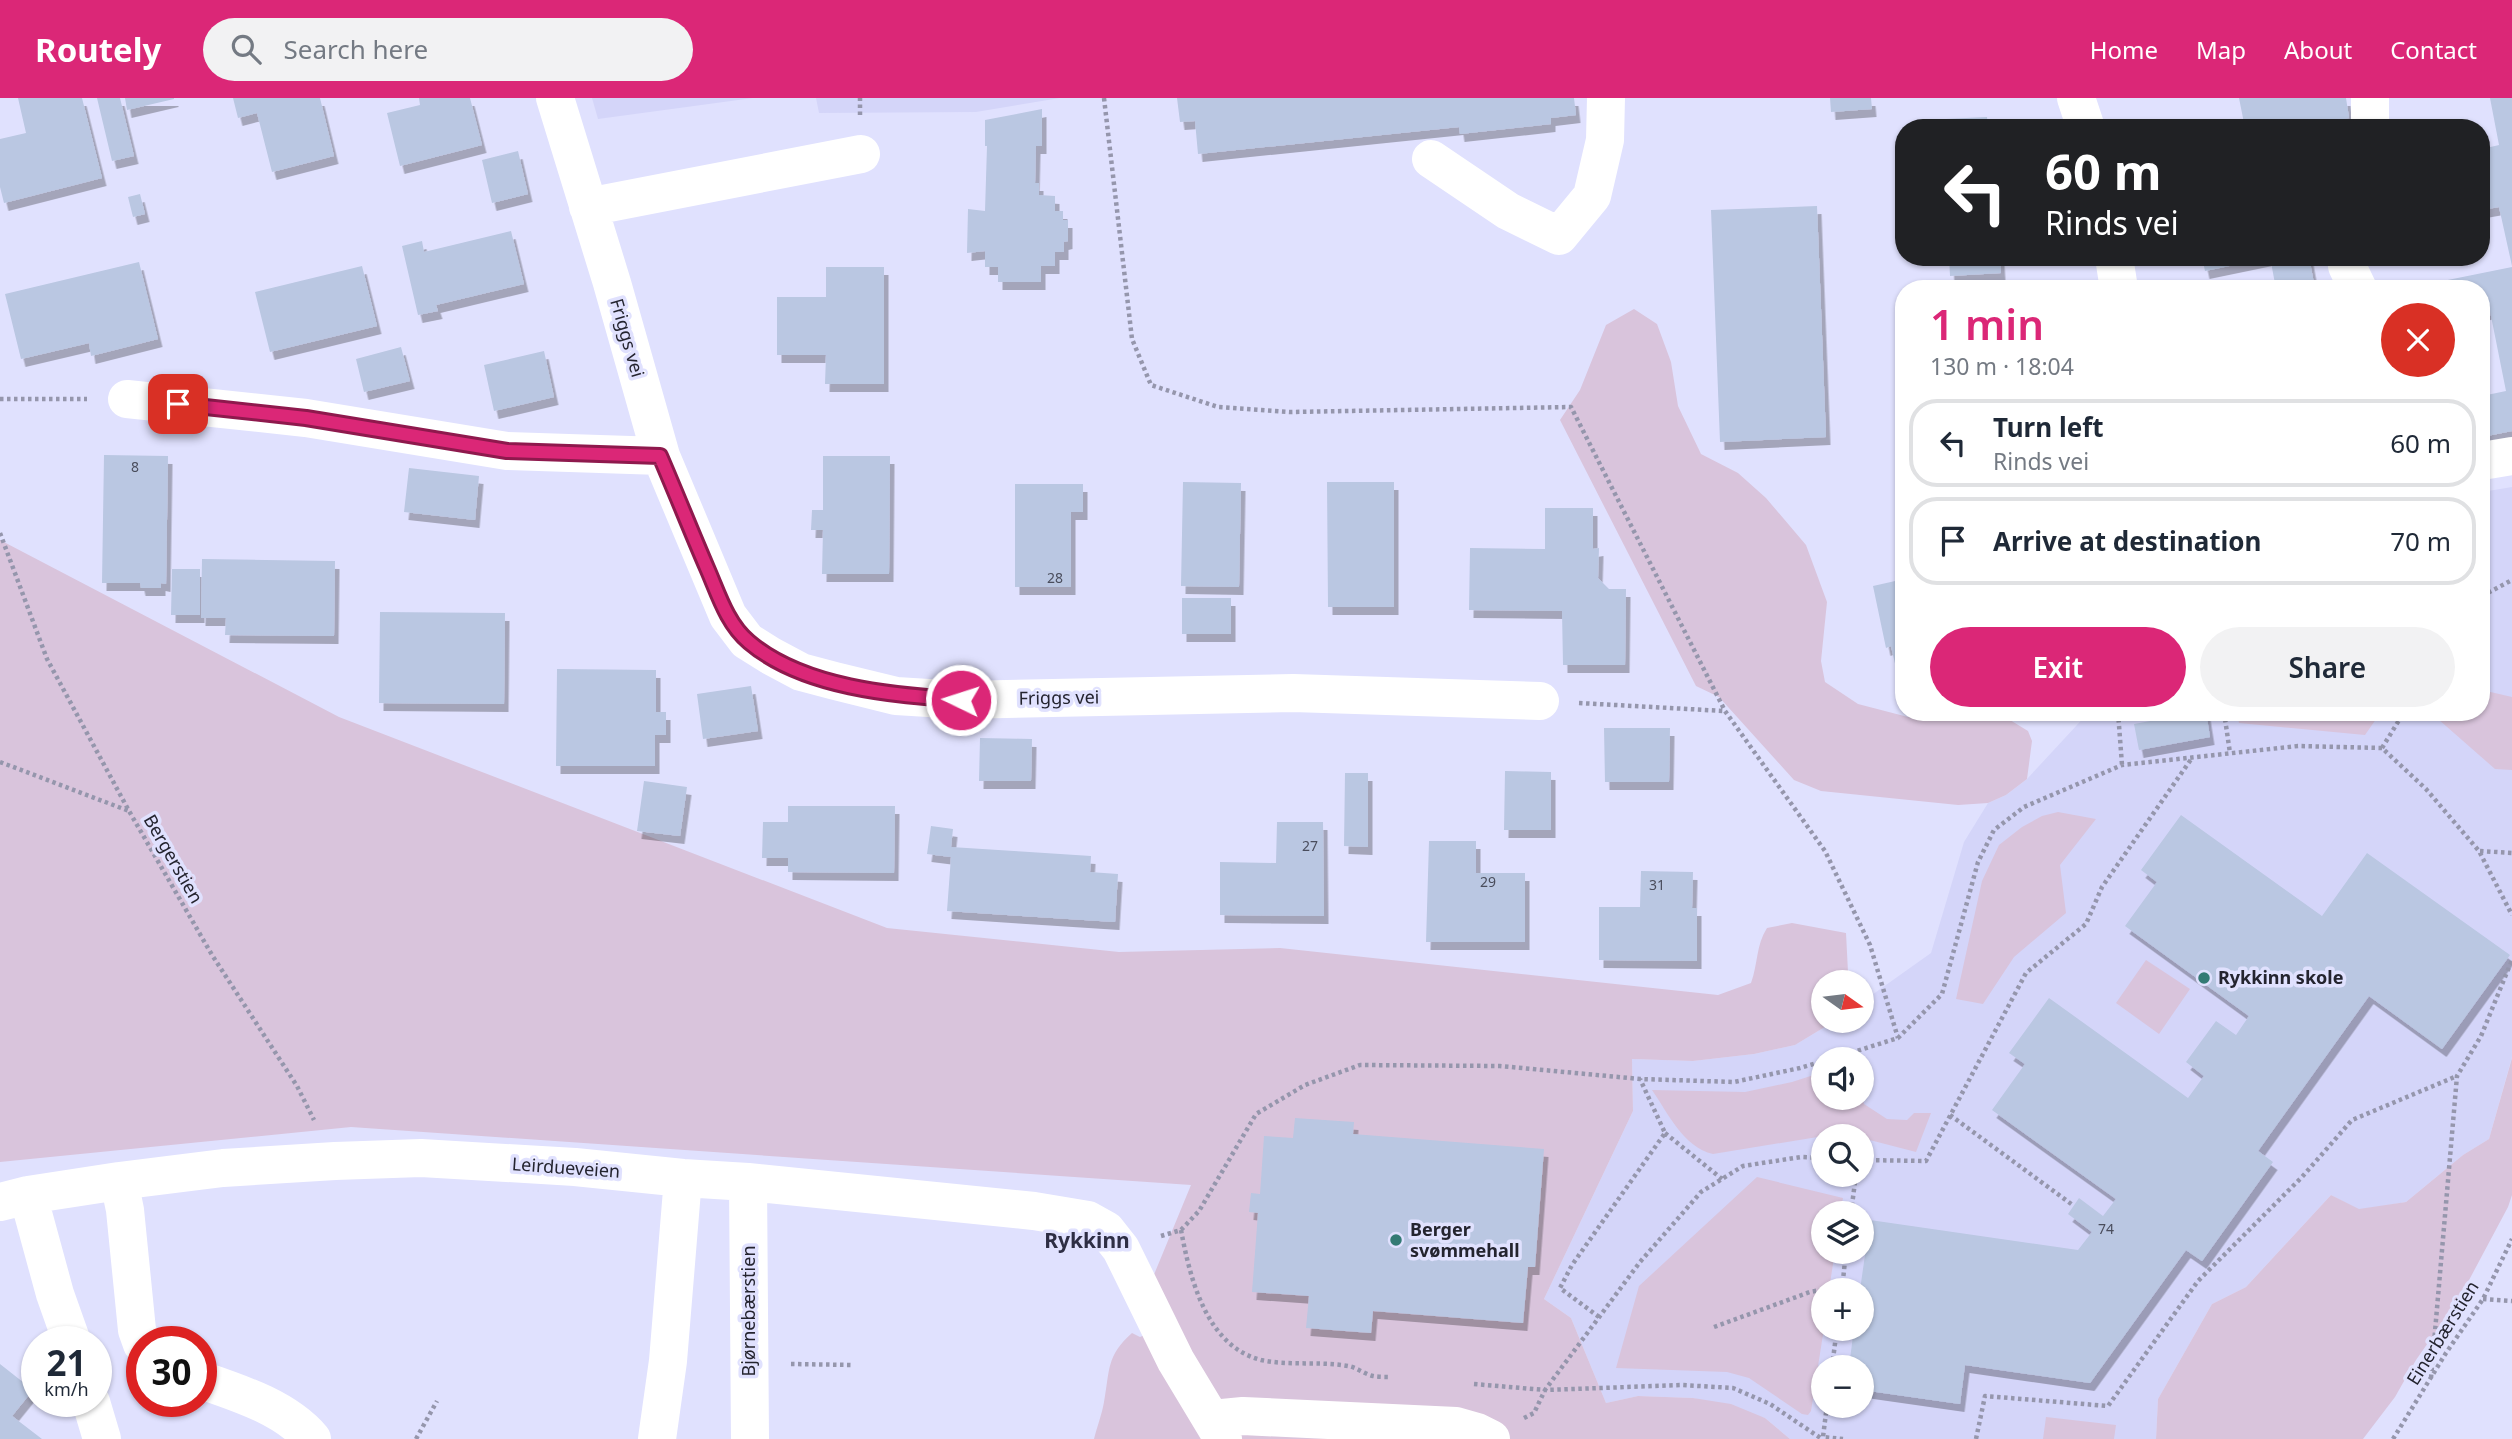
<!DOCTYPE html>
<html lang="en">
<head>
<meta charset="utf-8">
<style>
	:root { --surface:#fff; --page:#f2f2f3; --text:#1f2937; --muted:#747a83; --line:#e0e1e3; --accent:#db2777 }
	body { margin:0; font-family:"Noto Sans",sans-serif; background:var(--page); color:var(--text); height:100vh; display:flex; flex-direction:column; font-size:26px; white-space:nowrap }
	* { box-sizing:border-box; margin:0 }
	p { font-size:23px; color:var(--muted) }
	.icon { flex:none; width:38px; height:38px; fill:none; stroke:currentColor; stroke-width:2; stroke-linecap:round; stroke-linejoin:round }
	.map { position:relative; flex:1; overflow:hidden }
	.side { position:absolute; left:1895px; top:182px; width:595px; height:441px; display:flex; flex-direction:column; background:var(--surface); border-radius:28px; box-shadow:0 2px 5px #0004 }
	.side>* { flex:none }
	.top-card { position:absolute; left:1895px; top:21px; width:595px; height:147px; border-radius:28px; box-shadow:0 2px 5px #0004; background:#202124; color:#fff; overflow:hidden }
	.needle { width:46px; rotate:104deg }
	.fabs { position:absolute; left:1811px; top:872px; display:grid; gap:14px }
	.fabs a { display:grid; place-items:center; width:63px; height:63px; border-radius:50%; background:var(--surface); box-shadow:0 2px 5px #0004; font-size:35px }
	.speed { position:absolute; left:21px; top:1228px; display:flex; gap:14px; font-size:35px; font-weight:700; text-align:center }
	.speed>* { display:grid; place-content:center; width:91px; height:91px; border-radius:50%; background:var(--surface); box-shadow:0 2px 5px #0004; line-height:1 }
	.speed small { font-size:18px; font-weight:400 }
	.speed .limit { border:10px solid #d22; background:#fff; color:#111 }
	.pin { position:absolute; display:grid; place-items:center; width:60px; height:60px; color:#fff; margin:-30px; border-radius:14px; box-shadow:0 4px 10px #0006 }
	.me { position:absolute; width:77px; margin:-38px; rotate:274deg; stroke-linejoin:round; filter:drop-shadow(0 0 5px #0008) }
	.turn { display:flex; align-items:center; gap:24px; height:147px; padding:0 35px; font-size:32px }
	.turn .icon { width:91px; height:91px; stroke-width:2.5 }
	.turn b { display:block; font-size:49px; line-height:60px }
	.round { display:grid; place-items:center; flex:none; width:74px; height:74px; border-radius:37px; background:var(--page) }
	.overview { display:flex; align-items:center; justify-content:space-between; height:119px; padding:0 35px }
	h1 { font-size:42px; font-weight:600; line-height:52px; color:var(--accent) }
	.action { display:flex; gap:14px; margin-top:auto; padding:14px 35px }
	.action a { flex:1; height:80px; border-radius:42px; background:var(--accent); color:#fff; font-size:28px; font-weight:600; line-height:80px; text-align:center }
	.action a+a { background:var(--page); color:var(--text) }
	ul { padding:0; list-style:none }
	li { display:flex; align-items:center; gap:21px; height:88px; margin:0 14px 10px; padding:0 21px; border:4px solid var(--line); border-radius:28px }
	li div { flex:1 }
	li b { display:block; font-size:26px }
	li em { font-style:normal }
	header { display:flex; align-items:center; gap:42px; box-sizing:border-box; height:98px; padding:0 35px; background:var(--accent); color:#fff }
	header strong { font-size:33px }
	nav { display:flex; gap:38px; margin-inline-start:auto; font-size:24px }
	.search { width:490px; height:63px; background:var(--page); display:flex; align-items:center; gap:18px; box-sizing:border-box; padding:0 24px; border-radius:38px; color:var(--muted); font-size:26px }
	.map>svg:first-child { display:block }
	.built { fill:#d4d5f9; fill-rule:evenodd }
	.green { fill:#d9c4dc }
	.building { fill:#bac7e2; filter:url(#shadow) }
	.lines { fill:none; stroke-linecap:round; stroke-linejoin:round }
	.path { stroke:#9596ac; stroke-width:4.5; stroke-dasharray:3.5 3.5; stroke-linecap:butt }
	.minor { stroke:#fff; stroke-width:38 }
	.route-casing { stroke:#8e194d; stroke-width:18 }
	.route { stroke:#db2777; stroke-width:12 }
	.poi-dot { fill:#337a74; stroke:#e0e1fe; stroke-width:2.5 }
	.labels { text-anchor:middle; stroke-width:7; stroke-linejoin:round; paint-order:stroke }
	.number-label { font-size:14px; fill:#4a4d5c }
	.street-label { font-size:18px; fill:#24242f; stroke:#e0e1fe }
	.poi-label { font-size:18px; font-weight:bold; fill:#24242f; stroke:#e0e1fe; text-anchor:start }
	.quarter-label { font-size:21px; font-weight:bold; fill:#2e2e44; stroke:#e0e1fe }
</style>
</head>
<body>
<header>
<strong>Routely</strong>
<div class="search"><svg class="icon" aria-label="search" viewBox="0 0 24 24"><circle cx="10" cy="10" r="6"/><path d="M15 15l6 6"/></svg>Search here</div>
<nav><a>Home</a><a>Map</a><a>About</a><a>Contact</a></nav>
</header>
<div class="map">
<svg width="2512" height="1341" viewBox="0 0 2512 1341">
	<defs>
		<filter id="shadow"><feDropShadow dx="4.5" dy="8" stdDeviation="0" flood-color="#0004"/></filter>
	</defs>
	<rect width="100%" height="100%" fill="#e0e1fe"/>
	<path class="built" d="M592,0H753L598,21Z
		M816,0H1060L976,14L819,15Z
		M2512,389V959L2489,1041L2463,1057L2406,1104L2359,1112L2331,1097L2246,1189L2212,1206L2158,1301L2156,1341H1790L1765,1320L1693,1300L1638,1298L1606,1305L1571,1220L1544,1201L1633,1013L1632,961L1693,963L1754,956L1795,947L1836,922H1862V904L1931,855L1964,744L1988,705L2006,697L2027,681L2089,614H2482V394ZM1824,961H1862V999H1824ZM1824,1038H1862V1076H1824ZM1824,1115H1862V1153H1824ZM1824,1192H1862V1230H1824ZM1824,1269H1862V1307H1824Z"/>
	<path class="green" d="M1634,211L1657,226L1671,264L1678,308L1701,356L1738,375L1766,400L1806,447L1827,504L1821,563L1825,584L1858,606L1908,619L1950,623L2010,622L2028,633L2032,643L2027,681L2006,697L1988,705L1958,707L1821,693L1794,682L1719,599L1696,588L1560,322L1580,292L1606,227Z
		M0,442L339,619L887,830L1119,854L1280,850L1718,897L1751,885C1758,866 1756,847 1767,830L1792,825L1846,835L1848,874L1845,884H1824V922H1833V924L1795,947L1754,956L1693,963L1632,961L1633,1013L1544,1201L1571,1220L1606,1305L1638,1298L1693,1300L1731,1306L1765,1320L1790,1341H1094C1097,1329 1102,1316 1104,1304C1110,1272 1106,1258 1132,1235L1140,1239L1177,1223L1153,1179L1191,1087L351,1029L0,1064Z
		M2482,592L2512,599V672L2495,671L2430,614H2482Z
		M2237,614H2381L2365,637L2239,625Z
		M2058,714L2096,721L2060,767L2066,815L2014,859L1983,906L1956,901L1982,783L1999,747L2022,729L2042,718Z
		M2146,862L2190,891L2159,936L2116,905Z
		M2512,960V1097L2508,1109L2460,1199L2416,1262L2395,1299L2363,1341H2156L2158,1301L2212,1206L2246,1189L2331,1097L2359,1111L2406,1104L2463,1057L2489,1041Z
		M1823,974L1824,999H1862L1864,1006L1887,1021L1907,1022L1914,1015H1931L1916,1054L1862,1040V1038L1842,1035L1713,1056C1683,1049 1668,1015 1652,992L1745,994L1792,984Z
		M1757,1079L1843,1100L1840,1115H1824V1153H1835L1829,1192H1824V1230L1811,1313L1808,1317L1802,1316L1749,1280L1727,1274L1616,1270L1639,1188Z
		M2046,1319L2116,1327L2114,1341H2043Z"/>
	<path class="building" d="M18,0H82L102,80L4,105L0,89V41L26,35Z
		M97,0H120L134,58L112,63Z
		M125,0H174V1L127,12Z
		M233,0H320L334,58L272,74L257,15L238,20Z
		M419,0H470L482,47L400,68L387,15L420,7Z
		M1177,0H1574L1576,17L1551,20V26L1460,36L1459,29L1198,56L1195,23L1180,24Z
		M1830,0H1871L1872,11L1831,14Z
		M2239,0H2346L2349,20L2300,30H2245Z
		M2490,0H2512V168L2499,109L2482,112V51L2499,47Z
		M1042,11V48H1036L1035,85H1039V97L1055,98V113H1063V122H1068V143L1064,144V154H1055V168H1041V184H998V169H985V153L967,155L968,111L985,113L987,48H985V22Z
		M1987,19L1988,30H1947L1946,21Z
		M518,53L528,96L492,105L482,62Z
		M140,96L145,116L133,119L128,99Z
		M1817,108L1826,339L1720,344L1711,112Z
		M511,133L524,186L436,207L438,213L418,217L402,148L422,143L424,154Z
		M1949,159H2000L2001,175L1950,178Z
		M2202,159H2268V160L2205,173Z
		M2270,159H2309L2315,191H2276Z
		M139,164L158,241L91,258L89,245L21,261L5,196Z
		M362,168L377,228L270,254L255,194Z
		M826,169H884V286H825L826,257H777V199H826Z
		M2512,169V333L2482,339V298L2506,293L2490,213L2482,215V191H2419L2418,188Z
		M401,249L410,283L364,294L356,261Z
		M544,253L554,299L494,313L484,267Z
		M104,357L168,358L166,486L161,485V490H141L140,485H102Z
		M823,358H890L889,476H822L823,432H811L812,412H823Z
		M409,370L479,378L475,422L404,414Z
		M1183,384L1241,385L1239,489L1181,488Z
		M1327,384H1394V509H1328Z
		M1015,386H1083V414H1071V489H1015Z
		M1545,410H1593V451L1599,450L1598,480L1609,491H1626L1625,567H1563L1562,513L1469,512L1470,450L1545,451Z
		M202,461L335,463L334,538L225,537L226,520H201Z
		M172,471H200V517H171Z
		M1904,481V601H1903L1891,548L1886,550L1873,488Z
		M1182,500H1231V536H1182Z
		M380,514L505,515L504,606L379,605Z
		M557,571L656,572V614H666V637H655V668H556Z
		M751,588L758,633L703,641L697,596Z
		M2199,614H2206L2210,639L2139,652L2134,626Z
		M1604,630H1670L1669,684H1605Z
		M980,640L1032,641L1031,683H979Z
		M1505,673L1551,674V732H1504Z
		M1345,675H1368V749L1344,748Z
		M644,683L687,689L680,738L637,733Z
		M788,708H895L894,775L788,774V760H762L763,724H788Z
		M2181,717L2322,818L2367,755L2510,857L2442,951L2369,898L2258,1053L2273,1064L2202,1163L2186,1152L2090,1285L1965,1267L1960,1306L1862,1292V1269H1849L1854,1230H1862V1192H1860L1870,1122L2078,1152L2092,1134L2068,1116L2079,1100L2103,1118L2116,1101L1992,1012L2025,966L2009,955L2049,900L2188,1000L2204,978L2186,964L2216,923L2236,937L2249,918L2125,828L2157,784L2141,772Z
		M1277,724H1323L1324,818L1220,817V764L1276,765Z
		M931,728L953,731L951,749L1091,758L1090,774L1118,776L1115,824L947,813L951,759L927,756Z
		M1429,743H1476V775H1525V844H1426Z
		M1641,773L1693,774L1692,810H1697V863L1599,862V809H1640Z
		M1295,1020L1354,1024L1353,1036L1544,1051L1535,1169H1528L1523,1225L1373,1213L1371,1235L1306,1230L1309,1198L1252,1194L1258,1115L1249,1114L1251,1095L1260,1096L1264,1038L1293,1040Z
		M0,1266L33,1292L12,1318L42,1341H0Z"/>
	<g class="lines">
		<path class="path" d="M1104,0L1132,241L1151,287L1218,309L1290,314L1571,309L1725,613L1825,753L1870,847L1898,940
			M860,17V0
			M0,301H87
			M0,435L47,561L129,713L212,857L297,988L314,1022
			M2482,498L2512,482
			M1579,605L1724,613
			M2118,614L2122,667
			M2224,614L2230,655
			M2382,650L2404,614
			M0,664L129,713
			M2480,753L2512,755
			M1831,961L1898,940L1942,896L1978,764L1994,732L2024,709L2122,667L2298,648L2382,650L2426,691L2479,753L2512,817
			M1950,1017L2074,1108
			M1665,1035L1722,1081
			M1862,1062L1926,1063L2026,875L2086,826L2102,789L2192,660
			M1851,1115L1856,1076
			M1181,1132C1190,1180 1206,1248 1261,1262C1289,1268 1320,1263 1348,1268C1356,1269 1364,1276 1373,1278C1378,1279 1384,1279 1389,1279
			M1161,1138L1181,1132L1199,1113L1256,1016L1305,987L1360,967L1500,968L1640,981L1734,984L1800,970L1824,963
			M1842,1192L1846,1153
			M2483,1201L2512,1203
			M1599,1219L1560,1190L1572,1167L1665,1035L1640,981
			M1714,1229L1810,1194L1842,1188
			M791,1266L853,1267
			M1832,1269L1837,1230
			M2431,1280L2457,978L2481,938L2512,862
			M1474,1286L1545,1292L1640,1164L1701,1094L1743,1068L1801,1059L1824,1060
			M1827,1307L1823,1339L1843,1341
			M1524,1320L1534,1315L1545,1292L1682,1287L1733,1290L1770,1306L1822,1341
			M416,1341L437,1303
			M1976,1341L1985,1298L2108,1308L2198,1183L2302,1079L2352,1022L2457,978
			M2393,1341L2446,1255L2483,1201L2512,1141"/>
		<path class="minor" d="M555,0L612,185L661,358L728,518L747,543L771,558L801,574L835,583L896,598L961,602L1293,595L1540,603
			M2076,0L2086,30
			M2370,30V0
			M1431,61L1508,113L1559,138L1592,98L1605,42L1606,0
			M588,109L861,56
			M2114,159L2119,191
			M2346,159L2347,168L2358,191
			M127,301L306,320L507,353L661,358
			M2482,363L2512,358
			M119,1083L125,1112L137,1232L142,1246
			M748,1084L750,1341
			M28,1097L55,1196L72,1244
			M0,1104L28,1097L119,1083L223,1070L335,1063L421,1060L575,1069L683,1080L748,1084L1034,1113L1088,1122L1106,1132L1121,1151L1176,1263L1223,1341
			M201,1282C239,1295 286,1310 312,1341
			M91,1304L102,1341
			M1212,1321L1243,1318L1456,1328L1477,1334L1491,1341
			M657,1341L668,1263L683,1080"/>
	</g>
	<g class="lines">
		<defs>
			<path id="route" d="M178,306L306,320L507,353L660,358C676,395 691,433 707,470C718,495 727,526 749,544C803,590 893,597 961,602"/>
		</defs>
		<use href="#route" class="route-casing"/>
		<use href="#route" class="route"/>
	</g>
	<g class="poi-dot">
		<circle cx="2204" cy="880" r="7"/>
		<circle cx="1396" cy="1142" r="7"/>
	</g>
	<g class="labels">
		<g class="number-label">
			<text x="135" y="374">8</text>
			<text x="1055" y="485">28</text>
			<text x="1310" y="753">27</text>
			<text x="1488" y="789">29</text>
			<text x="1657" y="792">31</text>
			<text x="2106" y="1136">74</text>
		</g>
		<g class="street-label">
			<text transform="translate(627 240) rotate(74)" y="6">Friggs vei</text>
			<text transform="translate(1059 600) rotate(-1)" y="6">Friggs vei</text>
			<text transform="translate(173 761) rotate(60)" y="6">Bergerstien</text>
			<text transform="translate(566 1070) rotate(4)" y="6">Leirdueveien</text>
			<text transform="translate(749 1213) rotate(-90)" y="6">Bjørnebærstien</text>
			<text transform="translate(2443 1235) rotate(-58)" y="6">Einerbærstien</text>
		</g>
		<g class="poi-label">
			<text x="2218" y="886">Rykkinn skole</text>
			<text x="1410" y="1138">Berger<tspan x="1410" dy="21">svømmehall</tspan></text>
		</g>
		<g class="quarter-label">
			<text x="1087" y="1150">Rykkinn</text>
		</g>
	</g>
</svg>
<div class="fabs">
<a><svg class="needle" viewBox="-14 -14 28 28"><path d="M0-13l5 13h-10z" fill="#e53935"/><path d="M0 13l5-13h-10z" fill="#747a83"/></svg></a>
<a><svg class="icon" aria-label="sound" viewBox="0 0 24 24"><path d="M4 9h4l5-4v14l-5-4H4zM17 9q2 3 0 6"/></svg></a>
<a><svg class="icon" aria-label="search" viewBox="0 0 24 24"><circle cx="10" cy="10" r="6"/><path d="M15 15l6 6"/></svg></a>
<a><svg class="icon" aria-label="layers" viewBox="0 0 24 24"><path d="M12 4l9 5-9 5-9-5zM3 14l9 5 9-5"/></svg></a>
<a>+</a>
<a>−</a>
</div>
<div class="speed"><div>21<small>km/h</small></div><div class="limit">30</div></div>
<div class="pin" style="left:178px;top:306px;background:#d93025"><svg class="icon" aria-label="arrive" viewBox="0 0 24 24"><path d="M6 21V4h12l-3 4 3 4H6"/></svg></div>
<svg class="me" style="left:961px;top:602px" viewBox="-20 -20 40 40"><circle r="17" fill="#db2777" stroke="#fff" stroke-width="3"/><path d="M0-11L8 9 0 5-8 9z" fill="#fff"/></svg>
<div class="top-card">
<div class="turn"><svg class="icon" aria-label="left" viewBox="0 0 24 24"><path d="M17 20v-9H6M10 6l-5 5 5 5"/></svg><div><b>60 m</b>Rinds vei</div></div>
</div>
<section class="side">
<div class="overview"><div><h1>1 min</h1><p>130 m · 18:04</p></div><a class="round" style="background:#d93025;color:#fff"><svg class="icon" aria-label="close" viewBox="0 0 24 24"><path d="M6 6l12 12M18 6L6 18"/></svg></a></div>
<ul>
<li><svg class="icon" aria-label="left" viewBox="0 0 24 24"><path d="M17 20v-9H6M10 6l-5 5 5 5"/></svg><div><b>Turn left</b><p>Rinds vei</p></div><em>60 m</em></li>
<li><svg class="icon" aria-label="arrive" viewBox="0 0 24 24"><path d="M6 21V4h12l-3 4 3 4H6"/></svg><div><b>Arrive at destination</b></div><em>70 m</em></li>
</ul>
<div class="action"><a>Exit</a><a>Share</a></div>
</section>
</div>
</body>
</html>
